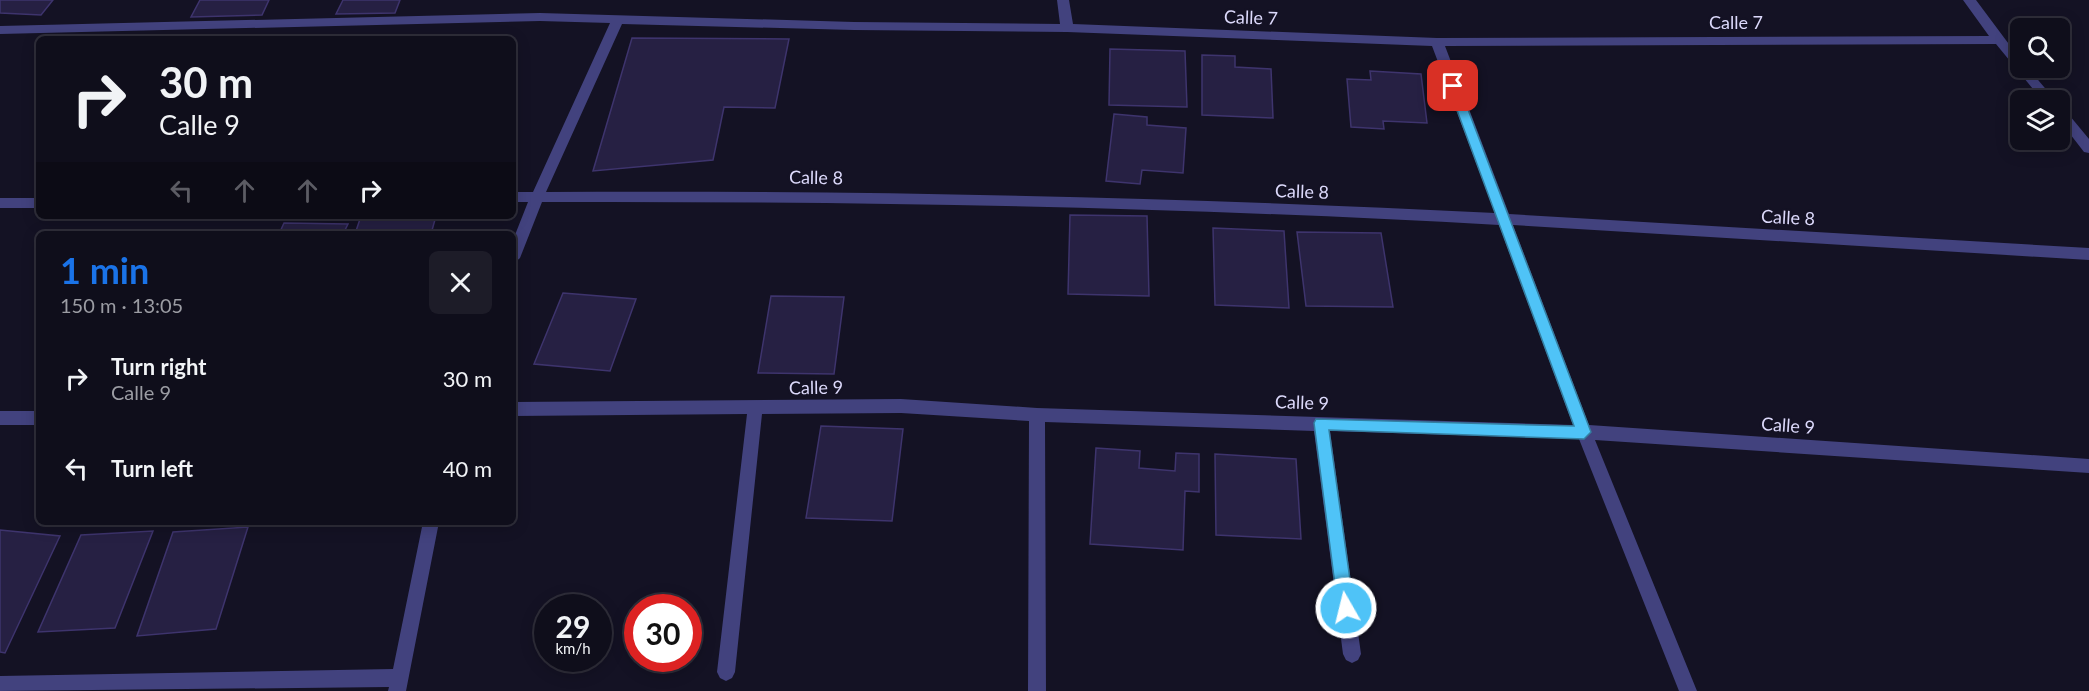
<!DOCTYPE html>
<html lang="en">
<head>
<meta charset="utf-8">
<style>
	:root { --surface:#0f0e1b; --page:#1d1c28; --text:#f1f3f6; --muted:#9b9ca3; --line:#2f2e3a; --accent:#1a73e8 }
	body { margin:0; font-family:Lato,sans-serif; background:var(--page); color:var(--text); height:100vh; display:flex; flex-direction:column; font-size:22px; white-space:nowrap }
	* { box-sizing:border-box; margin:0 }
	p { font-size:20px; color:var(--muted) }
	.icon { flex:none; width:33px; height:33px; fill:none; stroke:currentColor; stroke-width:2; stroke-linecap:round; stroke-linejoin:round }
	.map { position:relative; flex:1; overflow:hidden }
	.panel { position:absolute; left:36px; top:231px; width:480px; height:294px; display:flex; flex-direction:column; background:var(--surface); border-radius:9px; box-shadow:0 3px 15px #0003,0 0 0 2px var(--line) }
	.panel>* { flex:none }
	.guide { position:absolute; left:36px; top:36px; width:480px; height:183px; border-radius:9px; box-shadow:0 3px 15px #0003,0 0 0 2px var(--line); background:#0f0e1b; color:var(--text); overflow:hidden }
	.controls { position:absolute; left:2010px; top:18px; display:grid; gap:12px }
	.controls a { display:grid; place-items:center; width:60px; height:60px; border-radius:9px; background:var(--surface); box-shadow:0 3px 15px #0003,0 0 0 2px var(--line); font-size:30px }
	.speed { position:absolute; left:534px; top:594px; display:flex; gap:12px; font-size:30px; font-weight:700; text-align:center }
	.speed>* { display:grid; place-content:center; width:78px; height:78px; border-radius:50%; background:var(--surface); box-shadow:0 3px 15px #0003,0 0 0 2px var(--line); line-height:1 }
	.speed small { font-size:15px; font-weight:400 }
	.speed .limit { border:9px solid #d22; background:#fff; color:#111 }
	.pin { position:absolute; display:grid; place-items:center; width:51px; height:51px; color:#fff; margin:-26px; border-radius:12px; box-shadow:0 3px 9px #0006 }
	.me { position:absolute; width:66px; margin:-33px; rotate:352deg; stroke-linejoin:round; filter:drop-shadow(0 0 4px #0008) }
	.turn { display:flex; align-items:center; gap:21px; height:126px; padding:0 24px; font-size:27px }
	.turn .icon { width:78px; height:78px; stroke-width:2.5 }
	.turn b { display:block; font-size:42px; line-height:51px }
	.lanes { display:flex; align-items:center; height:57px; padding:0 24px; background:#0003; justify-content:center; gap:30px; direction:ltr }
	.lanes .off { opacity:.35 }
	.round { display:grid; place-items:center; flex:none; width:63px; height:63px; border-radius:9px; background:var(--page) }
	.headline { display:flex; align-items:center; justify-content:space-between; height:102px; padding:0 24px }
	h1 { font-size:36px; font-weight:700; line-height:45px; color:var(--accent) }
	ul { padding:0; list-style:none }
	li { display:flex; align-items:center; gap:18px; height:90px; padding:0 24px }
	li div { flex:1 }
	li b { display:block; font-size:22px }
	li em { font-style:normal }
	.map>svg:first-child { display:block }
	.building { fill:#262043; stroke:#3e346d; stroke-width:1.5 }
	.lines { fill:none; stroke-linecap:round; stroke-linejoin:round }
	.street { fill:#42427e; fill-rule:evenodd }
	.route { fill:#4fc3f7; stroke:#337fa1; stroke-width:1.5 }
	.labels { text-anchor:middle; stroke-width:4.5; stroke-linejoin:round; paint-order:stroke }
	.street-label { font-size:18px; fill:#dcd9fb; stroke:#141224 }
</style>
</head>
<body>
<div class="map">
<svg width="2089" height="691" viewBox="0 0 2089 691">
	<rect width="100%" height="100%" fill="#141224"/>
	<path class="building" d="M0,0H53L41,15L0,13Z
		M200,0H269L262,15L191,17Z
		M343,0H400L395,13L336,14Z
		M632,38L789,39L775,108L724,107L713,160L593,171Z
		M1110,49L1185,51L1187,107L1109,105Z
		M1202,55L1235,56V67L1271,69L1273,118L1202,115Z
		M1370,71L1421,74L1427,123L1383,121L1384,129L1351,127L1347,79L1371,80Z
		M1114,114L1147,117V125L1186,128L1183,173L1142,170L1140,184L1106,181Z
		M1070,215L1147,216L1149,296L1068,294Z
		M361,216H436L431,234H355Z
		M284,223L348,224L343,234H279Z
		M1213,228L1284,231L1289,308L1215,305Z
		M1297,232L1381,233L1393,307L1306,306Z
		M563,293L636,299L610,371L534,364Z
		M771,296L844,297L834,374L758,373Z
		M821,426L903,429L892,521L806,518Z
		M1096,448L1140,451L1139,468L1175,471L1176,453L1199,454V492L1185,491L1183,550L1090,544Z
		M1215,454L1296,459L1301,539L1216,535Z
		M248,527L216,629L137,636L173,532Z
		M0,530L60,536L5,653L0,652Z
		M153,531L115,628L38,632L81,535Z"/>
	<g class="lines">
		<path class="street" d="M1057,0H1069L1073,24L1437,38L1989,36L1963,0H1976L2020,59V68H2028L2055,100H2042L1996,44L1445,46L1509,214L2089,248V260L1513,225L1589,425L2089,459V473L1595,440L1697,691H1679L1579,439L1330,431L1361,654L1358,660L1352,663L1346,660L1343,654L1314,431L1045,422L1046,691H1028L1029,421L901,413L762,414L735,672L732,678L726,681L720,678L717,672L747,414L513,416V402L901,399L1037,408L1573,425L1499,225C1180,207 861,201 542,202L520,258L513,264V240L528,202H513V192H533L610,23L540,21L0,34V26L540,13L854,22L1060,24ZM622,24L854,30L1067,32L1432,46L1495,213C1179,197 863,190 546,192Z
			M2060,108L2065,110L2089,139V153L2084,152L2060,121Z
			M0,198H39V208H0Z
			M0,411H39V425H0Z
			M423,522H439L406,691H388L389,687L0,691V676L393,669Z"/>
	</g>
	<path class="route" d="M1453,82L1459,86L1591,432L1584,439L1329,430L1354,608L1352,613L1346,615L1341,613L1338,608L1314,423L1316,419L1574,426L1448,86Z"/>
	<g class="labels">
		<g class="street-label">
			<text transform="translate(1251 18) rotate(2)" y="6">Calle 7</text>
			<text x="1736" y="29">Calle 7</text>
			<text transform="translate(816 178) rotate(1)" y="6">Calle 8</text>
			<text transform="translate(1302 192) rotate(2)" y="6">Calle 8</text>
			<text transform="translate(1788 218) rotate(3)" y="6">Calle 8</text>
			<text transform="translate(816 388) rotate(-1)" y="6">Calle 9</text>
			<text transform="translate(1302 403) rotate(2)" y="6">Calle 9</text>
			<text transform="translate(1788 426) rotate(4)" y="6">Calle 9</text>
		</g>
	</g>
</svg>
<div class="controls">
<a><svg class="icon" aria-label="search" viewBox="0 0 24 24"><circle cx="10" cy="10" r="6"/><path d="M15 15l6 6"/></svg></a>
<a><svg class="icon" aria-label="layers" viewBox="0 0 24 24"><path d="M12 4l9 5-9 5-9-5zM3 14l9 5 9-5"/></svg></a>
</div>
<div class="speed"><div>29<small>km/h</small></div><div class="limit">30</div></div>
<div class="pin" style="left:1453px;top:86px;background:#d93025"><svg class="icon" aria-label="arrive" viewBox="0 0 24 24"><path d="M6 21V4h12l-3 4 3 4H6"/></svg></div>
<svg class="me" style="left:1346px;top:608px" viewBox="-20 -20 40 40"><circle r="17" fill="#4fc3f7" stroke="#fff" stroke-width="3"/><path d="M0-11L8 9 0 5-8 9z" fill="#fff"/></svg>
<div class="guide">
<div class="turn"><svg class="icon" aria-label="right" viewBox="0 0 24 24"><path d="M7 20v-9h11M14 6l5 5-5 5"/></svg><div><b>30 m</b>Calle 9</div></div>
<div class="lanes"><svg class="icon off" aria-label="left" viewBox="0 0 24 24"><path d="M17 20v-9H6M10 6l-5 5 5 5"/></svg><svg class="icon off" aria-label="ahead" viewBox="0 0 24 24"><path d="M12 20V5M6 11l6-6 6 6"/></svg><svg class="icon off" aria-label="ahead" viewBox="0 0 24 24"><path d="M12 20V5M6 11l6-6 6 6"/></svg><svg class="icon" aria-label="right" viewBox="0 0 24 24"><path d="M7 20v-9h11M14 6l5 5-5 5"/></svg></div>
</div>
<section class="panel">
<div class="headline"><div><h1>1 min</h1><p>150 m · 13:05</p></div><a class="round"><svg class="icon" aria-label="close" viewBox="0 0 24 24"><path d="M6 6l12 12M18 6L6 18"/></svg></a></div>
<ul>
<li><svg class="icon" aria-label="right" viewBox="0 0 24 24"><path d="M7 20v-9h11M14 6l5 5-5 5"/></svg><div><b>Turn right</b><p>Calle 9</p></div><em>30 m</em></li>
<li><svg class="icon" aria-label="left" viewBox="0 0 24 24"><path d="M17 20v-9H6M10 6l-5 5 5 5"/></svg><div><b>Turn left</b></div><em>40 m</em></li>
</ul>
</section>
</div>
</body>
</html>
